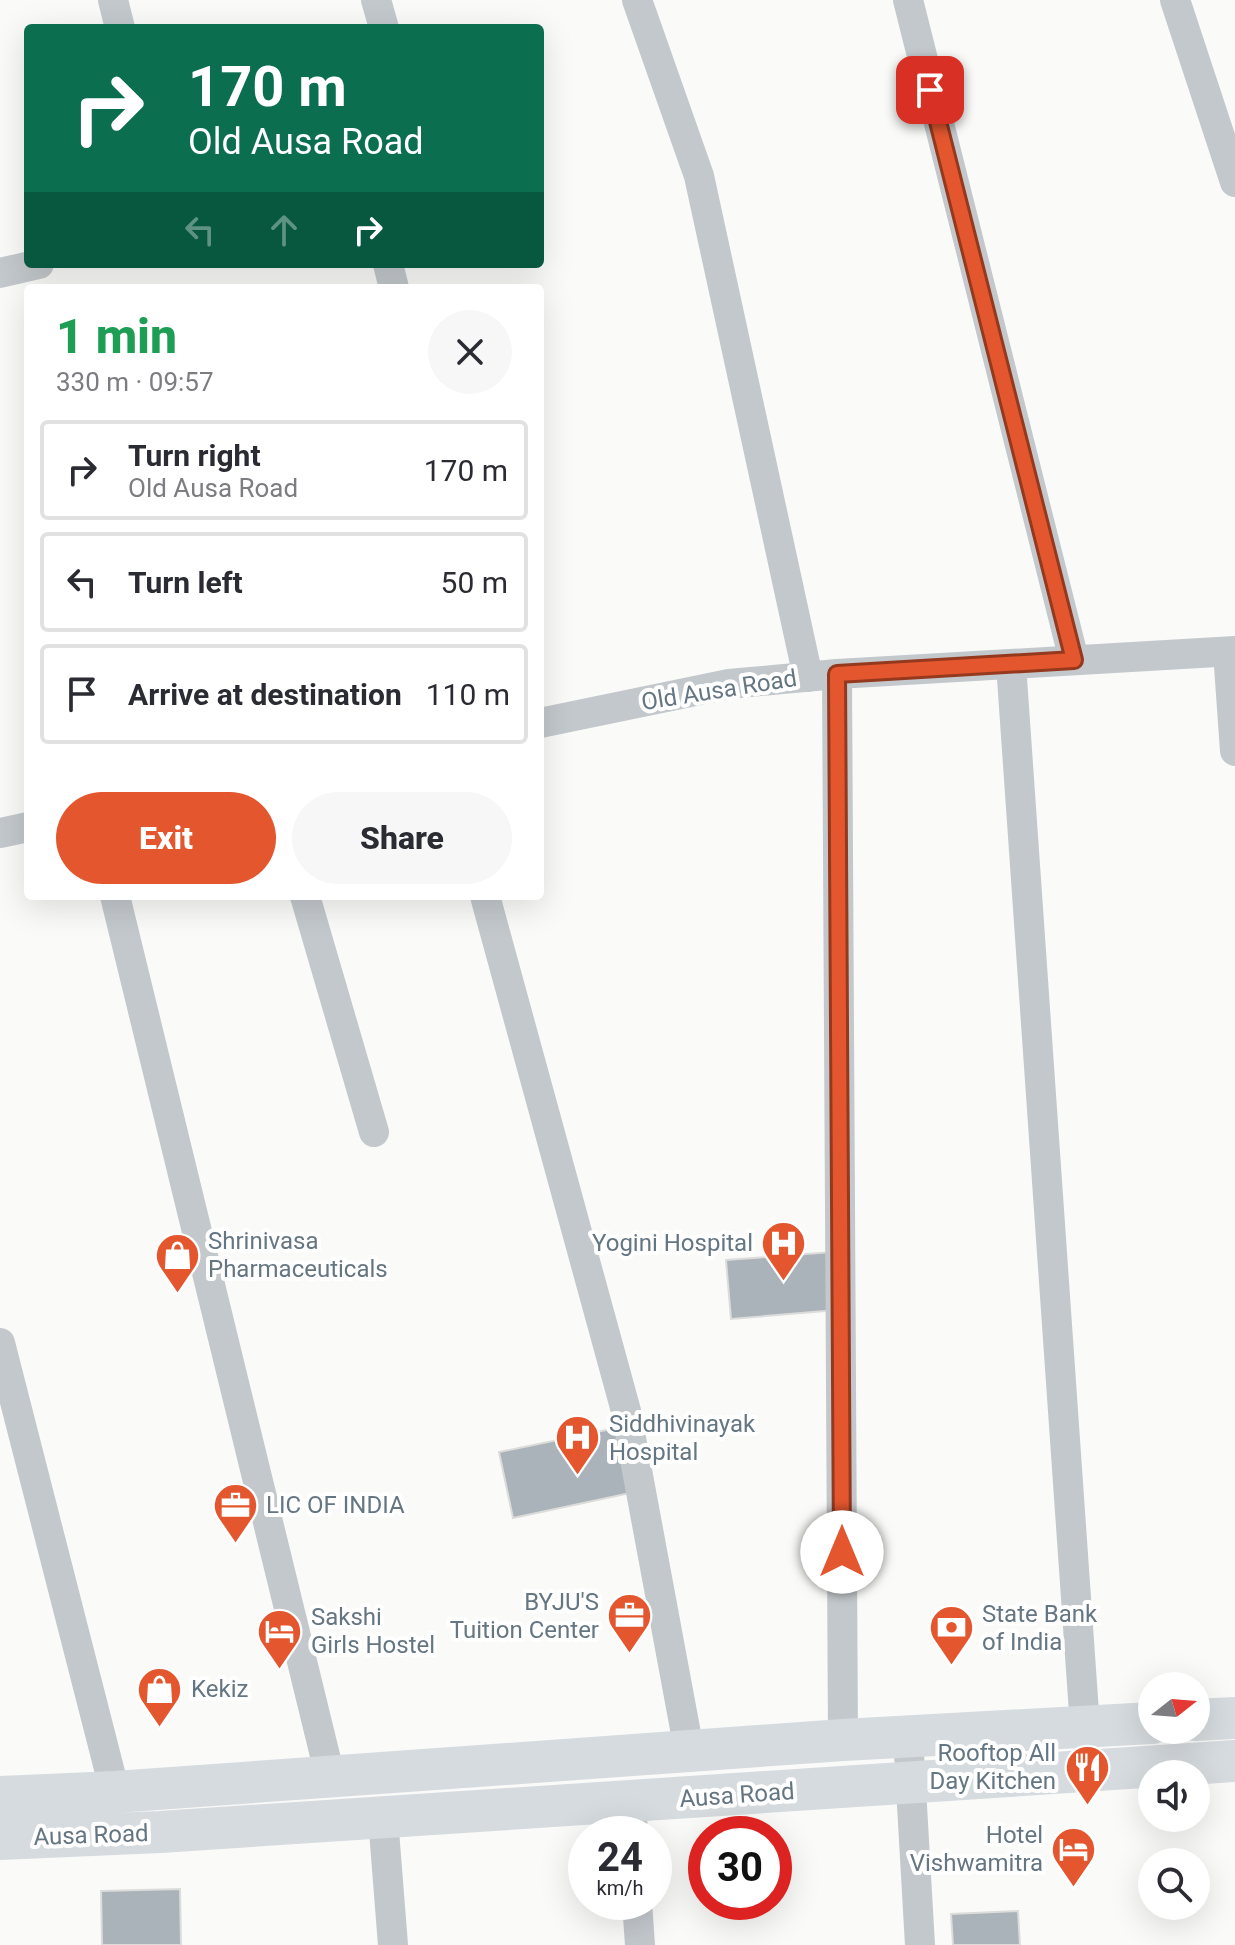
<!DOCTYPE html>
<html lang="en">
<head>
<meta charset="utf-8">
<style>
	:root { --surface:#fff; --page:#f7f7f7; --text:#2b2b33; --muted:#7c7c81; --line:#e1e1e2; --accent:#e4572e }
	body { margin:0; font-family:Roboto,sans-serif; background:var(--page); color:var(--text); height:100vh; display:flex; flex-direction:column; font-size:30px; white-space:nowrap }
	* { box-sizing:border-box; margin:0 }
	p { font-size:26px; color:var(--muted) }
	.icon { flex:none; width:44px; height:44px; fill:none; stroke:currentColor; stroke-width:2; stroke-linecap:round; stroke-linejoin:round }
	.map { position:relative; flex:1; overflow:hidden }
	.details { position:absolute; left:24px; top:284px; width:520px; height:616px; display:flex; flex-direction:column; background:var(--surface); border-radius:8px; box-shadow:0 8px 32px #0002 }
	.details>* { flex:none }
	.top-card { position:absolute; left:24px; top:24px; width:520px; height:244px; border-radius:8px; box-shadow:0 8px 32px #0002; background:#0b6e4f; color:#fff; overflow:hidden }
	.needle { width:52px; rotate:73deg }
	.buttons { position:absolute; left:1138px; top:1672px; display:grid; gap:16px }
	.buttons a { display:grid; place-items:center; width:72px; height:72px; border-radius:50%; background:var(--surface); box-shadow:0 8px 32px #0002; font-size:40px }
	.speed { position:absolute; left:568px; top:1816px; display:flex; gap:16px; font-size:40px; font-weight:700; text-align:center }
	.speed>* { display:grid; place-content:center; width:104px; height:104px; border-radius:50%; background:var(--surface); box-shadow:0 8px 32px #0002; line-height:1 }
	.speed small { font-size:20px; font-weight:400 }
	.speed .limit { border:12px solid #d22; background:#fff; color:#111 }
	.pin { position:absolute; display:grid; place-items:center; width:68px; height:68px; color:#fff; margin:-34px; border-radius:16px; box-shadow:0 4px 12px #0006 }
	.me { position:absolute; width:88px; margin:-44px; rotate:0deg; stroke-linejoin:round; filter:drop-shadow(0 0 6px #0008) }
	.turn { display:flex; align-items:center; gap:28px; height:168px; padding:0 32px; font-size:36px }
	.turn .icon { width:104px; height:104px; stroke-width:2.5 }
	.turn b { display:block; font-size:56px; line-height:68px }
	.lanes { display:flex; align-items:center; height:76px; padding:0 32px; background:#0003; justify-content:center; gap:40px; direction:ltr }
	.lanes .off { opacity:.35 }
	.round { display:grid; place-items:center; flex:none; width:84px; height:84px; border-radius:42px; background:var(--page) }
	.summary { display:flex; align-items:center; justify-content:space-between; height:136px; padding:0 32px }
	h1 { font-size:48px; font-weight:800; line-height:60px; color:#1e9e55 }
	.action { display:flex; gap:16px; margin-top:auto; padding:16px 32px }
	.action a { flex:1; height:92px; border-radius:48px; background:var(--accent); color:#fff; font-size:32px; font-weight:800; line-height:92px; text-align:center }
	.action a+a { background:var(--page); color:var(--text) }
	ul { padding:0; list-style:none }
	li { display:flex; align-items:center; gap:24px; height:100px; margin:0 16px 12px; padding:0 16px; border:4px solid var(--line); border-radius:8px }
	li div { flex:1 }
	li b { display:block; font-size:30px }
	li em { font-style:normal }
	.map>svg:first-child { display:block }
	.building { fill:#aab3b9; stroke:#dcdcda; stroke-width:2 }
	.lines { fill:none; stroke-linecap:round; stroke-linejoin:round }
	.minor { stroke:#c3c8cc; stroke-width:30 }
	.secondary { stroke:#d6dbdf; stroke-width:42 }
	.route-casing { stroke:#94391e; stroke-width:20 }
	.route { stroke:#e4572e; stroke-width:14 }
	.labels { text-anchor:middle; stroke-width:8; stroke-linejoin:round; paint-order:stroke }
	.street-label { font-size:24px; fill:#657683; stroke:#fff }
	.poi-label { font-size:24px; fill:#657683; stroke:#fff; text-anchor:start }
</style>
</head>
<body>
<div class="map">
<svg width="1235" height="1945" viewBox="0 0 1235 1945">
	<rect width="100%" height="100%" fill="#fafaf8"/>
	<path class="building" d="M832,1252L837,1310L731,1319L726,1260Z
		M621,1427L635,1492L513,1518L499,1452Z
		M180,1889L181,1945H102L101,1891Z
		M1018,1911L1020,1945H953L951,1914Z"/>
	<g class="lines">
		<path class="minor" d="M113,0L120,28
			M376,0L384,28
			M637,0L699,176L808,677
			M908,0L1074,660
			M1175,0L1235,182
			M388,264L394,288
			M0,273L39,264
			M1228,652L1235,751
			M1011,664L1085,1727
			M837,674L843,1740
			M540,723L729,684L837,674L1235,651
			M0,833L28,827
			M115,896L330,1776
			M305,896L374,1132
			M485,896L626,1411L689,1750
			M0,1343L115,1792
			M908,1736L920,1945
			M631,1802L633,1834
			M383,1818L393,1945
			M637,1902L640,1945"/>
		<path class="secondary" d="M1196,1720L1235,1718
			M0,1797L115,1792L843,1740L1152,1723
			M0,1839L160,1832L1235,1761"/>
	</g>
	<g class="lines">
		<defs>
			<path id="route" d="M842,1552L837,674L1074,660L930,90"/>
		</defs>
		<use href="#route" class="route-casing"/>
		<use href="#route" class="route"/>
	</g>
	<defs>
		<symbol id="hospital-pin" viewBox="-11 -11 22 30"><path d="M0 17L-7.5 6A9.5 9.5 0 1 1 7.5 6Z" fill="#e4572e" stroke="#fff"/><path d="M-5-5h3v3.5h4V-5h3V5h-3V1.5h-4V5h-3Z" fill="#fff"/></symbol>
		<symbol id="shop-pin" viewBox="-11 -11 22 30"><path d="M0 17L-7.5 6A9.5 9.5 0 1 1 7.5 6Z" fill="#e4572e" stroke="#fff"/><path d="M-5-2.5h2.3a2.7 3.5 0 0 1 5.4 0H5L5.5 6h-11ZM-1.5-2.5h3a1.5 2.3 0 0 0-3 0Z" fill="#fff"/></symbol>
		<symbol id="office-pin" viewBox="-11 -11 22 30"><path d="M0 17L-7.5 6A9.5 9.5 0 1 1 7.5 6Z" fill="#e4572e" stroke="#fff"/><path d="M-6-3h4V-5.5h4V-3h4V5H-6ZM-1-4.5V-3h2v-1.5ZM-6 0V1H6V0Z" fill="#fff"/></symbol>
		<symbol id="bank-pin" viewBox="-11 -11 22 30"><path d="M0 17L-7.5 6A9.5 9.5 0 1 1 7.5 6Z" fill="#e4572e" stroke="#fff"/><path d="M-6-4H6V4H-6ZM0-2.3a2.3 2.3 0 1 0 0 4.6a2.3 2.3 0 1 0 0-4.6Z" fill="#fff"/></symbol>
		<symbol id="hotel-pin" viewBox="-11 -11 22 30"><path d="M0 17L-7.5 6A9.5 9.5 0 1 1 7.5 6Z" fill="#e4572e" stroke="#fff"/><path d="M-6-4.5h1.5V1H6V5H4.5V3h-9V5H-6ZM-4 0a1.8 1.8 0 1 1 3.6 0ZM.5 0V-2.5h3Q6-2.5 6 0Z" fill="#fff"/></symbol>
		<symbol id="restaurant-pin" viewBox="-11 -11 22 30"><path d="M0 17L-7.5 6A9.5 9.5 0 1 1 7.5 6Z" fill="#e4572e" stroke="#fff"/><path d="M-5-6h1v4h1v-4h1v4h1v-4h1v5L-1.5 .5V6h-2V.5L-5-1ZM5-6V6H3V1.5H1.5Q1.5-4 5-6Z" fill="#fff"/></symbol>
	</defs>
	<g fill-rule="evenodd">
		<use href="#hospital-pin" x="758" y="1218" width="51" height="69"/>
		<use href="#shop-pin" x="152" y="1230" width="51" height="69"/>
		<use href="#hospital-pin" x="552" y="1412" width="51" height="69"/>
		<use href="#office-pin" x="210" y="1480" width="51" height="69"/>
		<use href="#office-pin" x="604" y="1590" width="51" height="69"/>
		<use href="#bank-pin" x="926" y="1602" width="51" height="69"/>
		<use href="#hotel-pin" x="254" y="1606" width="51" height="69"/>
		<use href="#shop-pin" x="134" y="1664" width="51" height="69"/>
		<use href="#restaurant-pin" x="1062" y="1742" width="51" height="69"/>
		<use href="#hotel-pin" x="1048" y="1824" width="51" height="69"/>
	</g>
	<g class="labels">
		<g class="street-label">
			<text transform="translate(719 690) rotate(-9)" y="8">Old Ausa Road</text>
			<text transform="translate(737 1795) rotate(-4)" y="8">Ausa Road</text>
			<text transform="translate(91 1835) rotate(-2)" y="8">Ausa Road</text>
		</g>
		<g class="poi-label">
			<text x="208" y="1249">Shrinivasa<tspan x="208" dy="28">Pharmaceuticals</tspan></text>
			<text x="753" y="1251" text-anchor="end">Yogini Hospital</text>
			<text x="609" y="1432">Siddhivinayak<tspan x="609" dy="28">Hospital</tspan></text>
			<text x="266" y="1513">LIC OF INDIA</text>
			<text x="599" y="1610" text-anchor="end">BYJU'S<tspan x="599" dy="28">Tuition Center</tspan></text>
			<text x="982" y="1622">State Bank<tspan x="982" dy="28">of India</tspan></text>
			<text x="311" y="1625">Sakshi<tspan x="311" dy="28">Girls Hostel</tspan></text>
			<text x="191" y="1697">Kekiz</text>
			<text x="1056" y="1761" text-anchor="end">Rooftop All<tspan x="1056" dy="28">Day Kitchen</tspan></text>
			<text x="1043" y="1843" text-anchor="end">Hotel<tspan x="1043" dy="28">Vishwamitra</tspan></text>
		</g>
	</g>
</svg>
<div class="buttons">
<a><svg class="needle" viewBox="-14 -14 28 28"><path d="M0-13l5 13h-10z" fill="#e53935"/><path d="M0 13l5-13h-10z" fill="#7c7c81"/></svg></a>
<a><svg class="icon" aria-label="sound" viewBox="0 0 24 24"><path d="M4 9h4l5-4v14l-5-4H4zM17 9q2 3 0 6"/></svg></a>
<a><svg class="icon" aria-label="search" viewBox="0 0 24 24"><circle cx="10" cy="10" r="6"/><path d="M15 15l6 6"/></svg></a>
</div>
<div class="speed"><div>24<small>km/h</small></div><div class="limit">30</div></div>
<div class="pin" style="left:930px;top:90px;background:#d93025"><svg class="icon" aria-label="arrive" viewBox="0 0 24 24"><path d="M6 21V4h12l-3 4 3 4H6"/></svg></div>
<svg class="me" style="left:842px;top:1552px" viewBox="-20 -20 40 40"><circle r="19" fill="#fff"/><path d="M0-13L10 11 0 6-10 11z" fill="#e4572e"/></svg>
<div class="top-card">
<div class="turn"><svg class="icon" aria-label="right" viewBox="0 0 24 24"><path d="M7 20v-9h11M14 6l5 5-5 5"/></svg><div><b>170 m</b>Old Ausa Road</div></div>
<div class="lanes"><svg class="icon off" aria-label="left" viewBox="0 0 24 24"><path d="M17 20v-9H6M10 6l-5 5 5 5"/></svg><svg class="icon off" aria-label="ahead" viewBox="0 0 24 24"><path d="M12 20V5M6 11l6-6 6 6"/></svg><svg class="icon" aria-label="right" viewBox="0 0 24 24"><path d="M7 20v-9h11M14 6l5 5-5 5"/></svg></div>
</div>
<section class="details">
<div class="summary"><div><h1>1 min</h1><p>330 m · 09:57</p></div><a class="round"><svg class="icon" aria-label="close" viewBox="0 0 24 24"><path d="M6 6l12 12M18 6L6 18"/></svg></a></div>
<ul>
<li><svg class="icon" aria-label="right" viewBox="0 0 24 24"><path d="M7 20v-9h11M14 6l5 5-5 5"/></svg><div><b>Turn right</b><p>Old Ausa Road</p></div><em>170 m</em></li>
<li><svg class="icon" aria-label="left" viewBox="0 0 24 24"><path d="M17 20v-9H6M10 6l-5 5 5 5"/></svg><div><b>Turn left</b></div><em>50 m</em></li>
<li><svg class="icon" aria-label="arrive" viewBox="0 0 24 24"><path d="M6 21V4h12l-3 4 3 4H6"/></svg><div><b>Arrive at destination</b></div><em>110 m</em></li>
</ul>
<div class="action"><a>Exit</a><a>Share</a></div>
</section>
</div>
</body>
</html>
